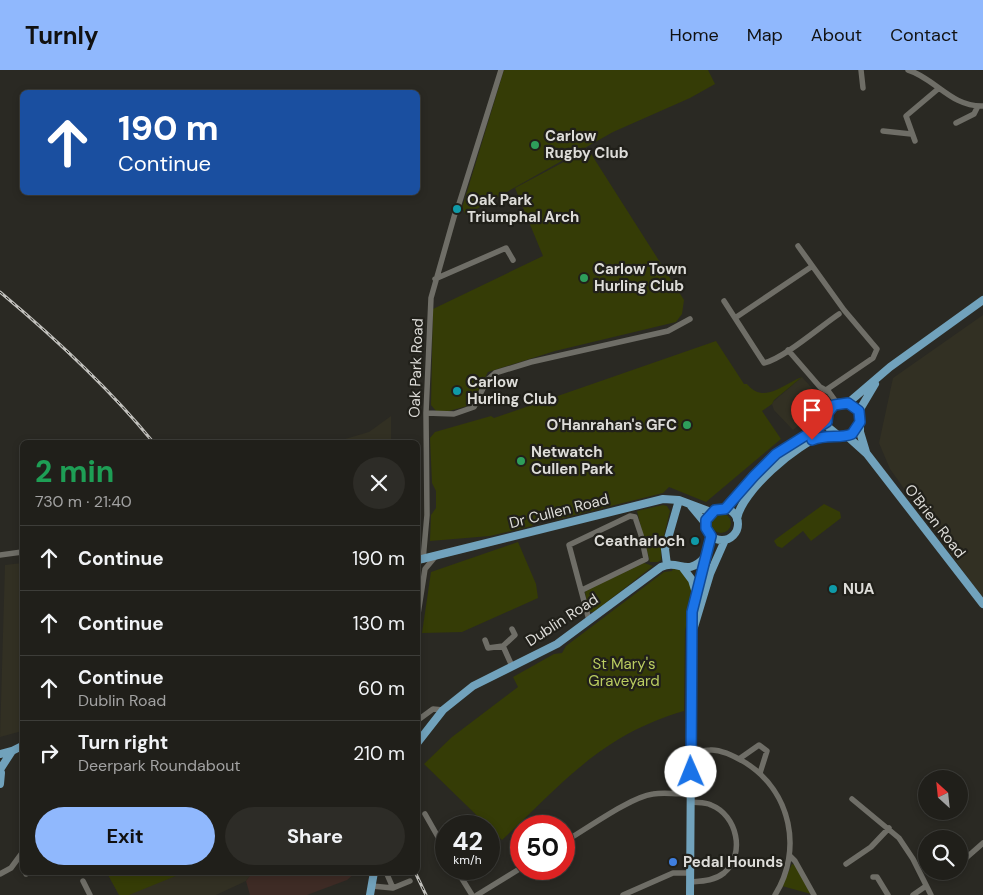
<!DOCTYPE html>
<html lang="en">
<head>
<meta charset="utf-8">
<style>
	:root { --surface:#201f1a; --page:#2d2c27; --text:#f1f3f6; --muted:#a2a2a2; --line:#3d3d39; --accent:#90b8fd }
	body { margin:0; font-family:"DM Sans",sans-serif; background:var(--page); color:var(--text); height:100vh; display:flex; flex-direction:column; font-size:19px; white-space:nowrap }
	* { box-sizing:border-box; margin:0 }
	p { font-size:16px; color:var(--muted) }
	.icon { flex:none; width:28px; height:28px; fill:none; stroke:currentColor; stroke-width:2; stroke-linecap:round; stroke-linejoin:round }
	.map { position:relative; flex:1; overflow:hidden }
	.drawer { position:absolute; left:20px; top:370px; width:400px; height:435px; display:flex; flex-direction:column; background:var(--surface); border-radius:8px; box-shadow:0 2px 8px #0003,0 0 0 1px var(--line) }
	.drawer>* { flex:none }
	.top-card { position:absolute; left:20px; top:20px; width:400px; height:105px; border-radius:8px; box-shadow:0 2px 8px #0003,0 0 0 1px var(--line); background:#1a4fa0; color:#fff; overflow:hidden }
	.needle { width:32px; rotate:333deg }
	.fabs { position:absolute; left:918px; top:700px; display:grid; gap:10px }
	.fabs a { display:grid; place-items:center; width:50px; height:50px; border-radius:50%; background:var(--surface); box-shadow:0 2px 8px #0003,0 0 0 1px var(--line); font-size:25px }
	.speed { position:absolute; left:435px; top:745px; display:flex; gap:10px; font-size:25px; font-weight:700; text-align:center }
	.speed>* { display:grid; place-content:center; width:65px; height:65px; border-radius:50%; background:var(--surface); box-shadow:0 2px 8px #0003,0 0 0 1px var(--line); line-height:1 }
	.speed small { font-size:12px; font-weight:400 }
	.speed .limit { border:8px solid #d22; background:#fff; color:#111 }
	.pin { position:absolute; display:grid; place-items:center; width:42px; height:42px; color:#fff; margin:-51px -21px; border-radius:50% 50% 50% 0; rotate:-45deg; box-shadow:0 0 5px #0007 }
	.pin .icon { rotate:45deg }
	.me { position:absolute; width:55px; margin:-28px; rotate:359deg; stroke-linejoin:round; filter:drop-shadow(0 0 4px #0008) }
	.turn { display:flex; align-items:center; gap:18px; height:105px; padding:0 15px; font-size:22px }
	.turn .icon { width:65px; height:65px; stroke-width:2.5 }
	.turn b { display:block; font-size:35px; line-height:42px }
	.round { display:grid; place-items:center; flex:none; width:52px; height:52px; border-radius:26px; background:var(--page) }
	.head { display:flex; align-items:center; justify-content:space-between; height:85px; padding:0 15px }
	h1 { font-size:30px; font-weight:700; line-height:38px; color:#1e9e55 }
	.primary-button { display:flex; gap:10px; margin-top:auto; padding:10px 15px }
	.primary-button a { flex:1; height:58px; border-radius:30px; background:var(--accent); color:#111; font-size:20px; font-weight:700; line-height:58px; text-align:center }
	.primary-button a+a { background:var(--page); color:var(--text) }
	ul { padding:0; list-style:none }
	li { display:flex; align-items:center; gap:15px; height:65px; padding:0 15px; border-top:1px solid var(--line) }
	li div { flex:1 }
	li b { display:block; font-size:19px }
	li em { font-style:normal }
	header { display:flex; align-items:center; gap:30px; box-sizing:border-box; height:70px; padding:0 25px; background:var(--accent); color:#111 }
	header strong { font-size:24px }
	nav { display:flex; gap:28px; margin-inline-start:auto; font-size:18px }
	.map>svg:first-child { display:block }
	.built { fill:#323023 }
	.education { fill:#3e2b25 }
	.green { fill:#353c06 }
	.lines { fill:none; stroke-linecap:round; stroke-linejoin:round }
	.minor { stroke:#6f6e67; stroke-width:5.5 }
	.major { stroke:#71a2bc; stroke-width:8 }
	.rail-casing { stroke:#c1c0bc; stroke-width:3 }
	.rail { stroke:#21201a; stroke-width:1; stroke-dasharray:4; stroke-linecap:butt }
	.route-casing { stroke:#114b97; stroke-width:12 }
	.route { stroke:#1a73e8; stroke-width:9 }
	.leisure-dot { fill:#2e9e5b; stroke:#21201a; stroke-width:2 }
	.culture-dot { fill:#0f9aa8; stroke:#21201a; stroke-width:2 }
	.shop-dot { fill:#3f7fe0; stroke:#21201a; stroke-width:2 }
	.labels { text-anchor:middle; stroke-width:4.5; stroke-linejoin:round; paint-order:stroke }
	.poi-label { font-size:15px; font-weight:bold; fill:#dddcd8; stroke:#21201a; text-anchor:start }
	.street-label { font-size:15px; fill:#dddcd8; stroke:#21201a }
	.park-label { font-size:15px; fill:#bacc60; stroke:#21201a }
</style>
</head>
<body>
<header>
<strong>Turnly</strong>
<nav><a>Home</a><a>Map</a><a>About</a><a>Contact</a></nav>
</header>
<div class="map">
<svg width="983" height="825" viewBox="0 0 983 825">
	<rect width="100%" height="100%" fill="#2a2923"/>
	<path class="built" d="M983,245V529L890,399L879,373L893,308Z
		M802,307L825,333L793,360L774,340L772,334L774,331Z
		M391,346V372H335L369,362Z
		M22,493V661L0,667L5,495Z
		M107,803H252L246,811L216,825H119Z"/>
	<path class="education" d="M252,803H364L354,804L347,810L307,825H250L246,811Z"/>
	<path class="green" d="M504,0H708L715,14L690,28L613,62L466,145L462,138Z
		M588,79L684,230L682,244L676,252L555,281L488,302L471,335L449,341H436L431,335L433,239L543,186L515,118Z
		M716,271L744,314H747C764,335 783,314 802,307L774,330L772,334L762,341L781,369L706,432L669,417L663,423L559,449C551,447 538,449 532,456L490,466L430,471L431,445L436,438V421L432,413L430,368L435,362L491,346L494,348Z
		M824,434L840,442L841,448L811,471L803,461L782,478L777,476L774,471L776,469Z
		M663,435L667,436L670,441L661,478V490L658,492H650L637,441Z
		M711 453a10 10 0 1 1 20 0a10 10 0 1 1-20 0Z
		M518,472L536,514L538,528L462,562L422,563L431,502Z
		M644,493L653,496L594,542H589L585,522L587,520Z
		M673,499L680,500L688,507L693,524L685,561L684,641C601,665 563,713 502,770L424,694L452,667L518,617L513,607L554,584L562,583L566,576L664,502L672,501Z
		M792,794L795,795L811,824L782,816Z
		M107,803H183L129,825H119Z"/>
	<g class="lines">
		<path class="minor" d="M861,0L863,18
			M908,0C935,8 951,37 983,36
			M956,53L974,44L978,36
			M883,61L911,64
			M915,71L906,46L938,19
			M458,137L501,0
			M798,176L844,240L877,279L873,288L826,320
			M435,209L506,178L513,190
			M724,231L764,293C783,289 821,256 839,244
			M735,248L811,197
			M788,280L820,317L829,322L837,333
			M426,343L454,344L474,337L487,310L495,303L531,292L668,261L690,249
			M0,485L22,482
			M423,490L427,445L426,343L431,228L456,140
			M582,520L646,489L641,465L635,447L630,446L569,475L589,550
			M418,544L425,499L435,487
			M485,570L488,578L503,576L515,565L512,559
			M503,576L512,596
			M418,650L433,639L443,640
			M691,684C697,683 704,680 710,680C722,679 736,687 746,693C791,722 803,780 775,825
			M739,689L759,675L767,681L760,703
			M852,729L899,768L913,789L931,825
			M425,744L446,781
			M564,772C585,760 630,727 653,724C666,722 678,725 691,723
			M790,786L795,791L814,825
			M966,788L983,773
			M846,794L871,777L889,758
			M456,799L472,825
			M0,804L11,798L22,783
			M26,804L30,802
			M873,807H877L888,825
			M83,811L90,825
			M690,812C702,811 714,811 724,803C746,784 737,745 711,735C705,732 698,733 691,732
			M372,816L393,818L386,802
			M393,818L410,811
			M477,825L521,798
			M623,825L673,803H690
			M913,825L926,816"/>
		<path class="major" d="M848,333L890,297L983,230
			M859,341L875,314
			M860,355V362L866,382
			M847,366L867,384L983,534
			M691,436L706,454
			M706 454a16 16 0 1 1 32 0a16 16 0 1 1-32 0Z
			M725,439L777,384L827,352
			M737,449C741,422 797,373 823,366C835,362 845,369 856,361L861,346C857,335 849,331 837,333L828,343V357L839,366
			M418,490L663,429L679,430L711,442
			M667,495L665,479L679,430
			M683,498L692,510L696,523
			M694,557L710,504L725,470
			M418,672L443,640L473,616L557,574L661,497C679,489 687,507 704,488
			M0,684L12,681
			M1,698L12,681L22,676
			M0,714L1,703
			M370,825L374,802
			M690,825L692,542L711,466"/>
		<defs>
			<path id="rail" d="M0,222C55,268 108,317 153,372
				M415,802L426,825"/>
		</defs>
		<use href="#rail" class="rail-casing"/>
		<use href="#rail" class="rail"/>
	</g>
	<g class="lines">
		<defs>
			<path id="route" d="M691,702L692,542L711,466L706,458V450L715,440L725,439L754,406L776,384L827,352L828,343L834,335L848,333L859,341L860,352L852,364C839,369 828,364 812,370"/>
		</defs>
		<use href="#route" class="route-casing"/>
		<use href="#route" class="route"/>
	</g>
	<g class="leisure-dot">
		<circle cx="535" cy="75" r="5"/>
		<circle cx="584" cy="208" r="5"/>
		<circle cx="687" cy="355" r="5"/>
		<circle cx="521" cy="391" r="5"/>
	</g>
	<g class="culture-dot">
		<circle cx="457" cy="139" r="5"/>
		<circle cx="457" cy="321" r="5"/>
		<circle cx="695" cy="471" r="5"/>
		<circle cx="833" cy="519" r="5"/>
	</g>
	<circle class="shop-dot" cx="673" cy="792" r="5"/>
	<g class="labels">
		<g class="poi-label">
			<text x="545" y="71">Carlow<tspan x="545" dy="17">Rugby Club</tspan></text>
			<text x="467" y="135">Oak Park<tspan x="467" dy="17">Triumphal Arch</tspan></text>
			<text x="594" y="204">Carlow Town<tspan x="594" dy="17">Hurling Club</tspan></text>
			<text x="467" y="317">Carlow<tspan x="467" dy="17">Hurling Club</tspan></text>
			<text x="677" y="360" text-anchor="end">O'Hanrahan's GFC</text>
			<text x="531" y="387">Netwatch<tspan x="531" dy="17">Cullen Park</tspan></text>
			<text x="685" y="476" text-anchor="end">Ceatharloch</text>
			<text x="843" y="524">NUA</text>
			<text x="683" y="797">Pedal Hounds</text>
		</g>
		<g class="street-label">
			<text transform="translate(416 298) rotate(-88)" y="5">Oak Park Road</text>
			<text transform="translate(559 441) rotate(-14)" y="5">Dr Cullen Road</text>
			<text transform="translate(935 451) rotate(52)" y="5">O'Brien Road</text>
			<text transform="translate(562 550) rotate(-33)" y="5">Dublin Road</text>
		</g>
		<g class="park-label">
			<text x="624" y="599">St Mary's<tspan x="624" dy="17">Graveyard</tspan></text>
		</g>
	</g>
</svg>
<div class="fabs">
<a><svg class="needle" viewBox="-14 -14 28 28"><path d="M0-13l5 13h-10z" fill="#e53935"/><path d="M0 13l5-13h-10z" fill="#a2a2a2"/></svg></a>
<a><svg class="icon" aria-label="search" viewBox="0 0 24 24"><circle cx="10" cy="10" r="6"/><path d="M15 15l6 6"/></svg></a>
</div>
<div class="speed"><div>42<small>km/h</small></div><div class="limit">50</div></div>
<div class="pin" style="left:812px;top:370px;background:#d93025"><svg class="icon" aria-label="arrive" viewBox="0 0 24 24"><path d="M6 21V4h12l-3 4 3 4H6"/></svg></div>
<svg class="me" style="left:691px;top:702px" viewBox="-20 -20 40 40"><circle r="19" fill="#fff"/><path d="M0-13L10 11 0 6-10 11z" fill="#1a73e8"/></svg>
<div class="top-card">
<div class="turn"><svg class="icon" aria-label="ahead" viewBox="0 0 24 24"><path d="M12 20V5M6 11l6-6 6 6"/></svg><div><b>190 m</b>Continue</div></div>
</div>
<section class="drawer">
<div class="head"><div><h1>2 min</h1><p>730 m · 21:40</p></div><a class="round"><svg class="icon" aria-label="close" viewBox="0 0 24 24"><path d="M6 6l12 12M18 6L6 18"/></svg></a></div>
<ul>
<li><svg class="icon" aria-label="ahead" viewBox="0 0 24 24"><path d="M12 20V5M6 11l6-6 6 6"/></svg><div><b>Continue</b></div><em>190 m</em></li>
<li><svg class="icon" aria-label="ahead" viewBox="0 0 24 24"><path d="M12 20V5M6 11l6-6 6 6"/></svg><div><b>Continue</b></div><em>130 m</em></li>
<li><svg class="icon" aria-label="ahead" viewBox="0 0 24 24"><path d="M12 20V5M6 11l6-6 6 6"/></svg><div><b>Continue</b><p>Dublin Road</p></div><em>60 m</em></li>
<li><svg class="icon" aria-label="right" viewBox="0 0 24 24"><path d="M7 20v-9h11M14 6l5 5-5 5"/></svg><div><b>Turn right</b><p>Deerpark Roundabout</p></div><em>210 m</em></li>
</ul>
<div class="primary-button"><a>Exit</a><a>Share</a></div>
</section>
</div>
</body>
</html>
